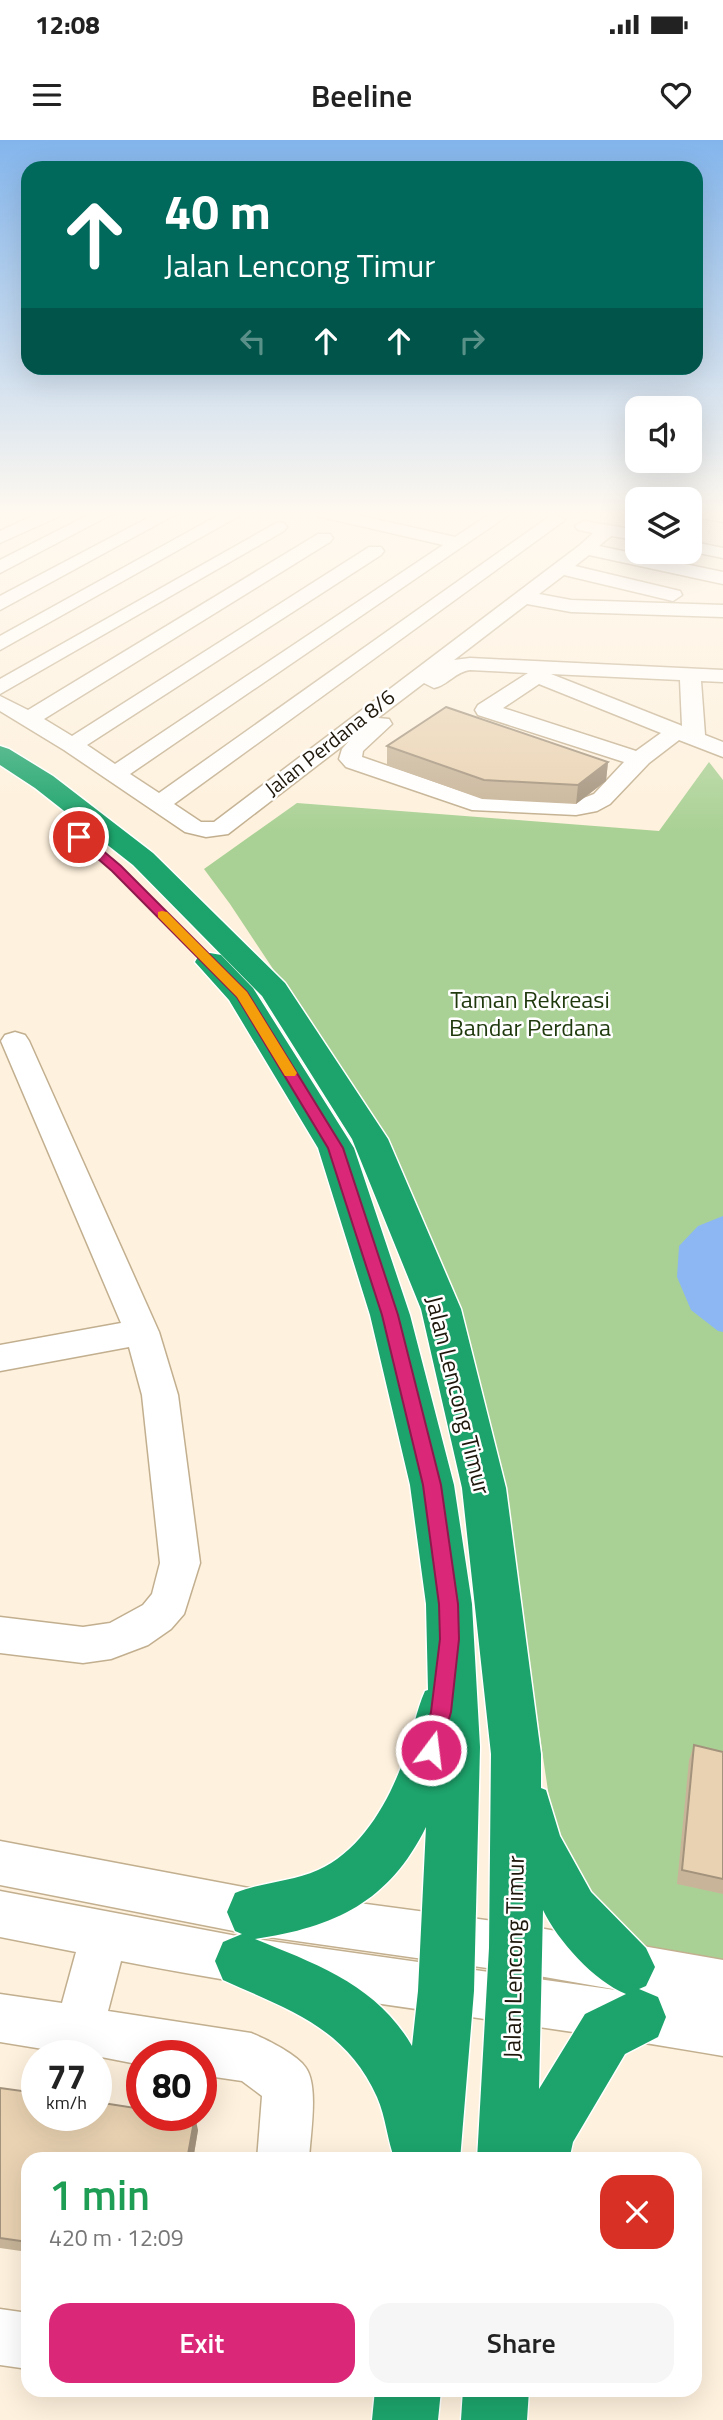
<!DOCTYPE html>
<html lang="en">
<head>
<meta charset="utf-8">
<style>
	:root { --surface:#fff; --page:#f6f6f6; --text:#222; --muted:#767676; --accent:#db2777 }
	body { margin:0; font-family:"Titillium Web",sans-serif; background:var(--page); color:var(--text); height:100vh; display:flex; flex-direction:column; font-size:26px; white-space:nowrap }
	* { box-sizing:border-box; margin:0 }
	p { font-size:23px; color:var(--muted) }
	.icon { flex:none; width:38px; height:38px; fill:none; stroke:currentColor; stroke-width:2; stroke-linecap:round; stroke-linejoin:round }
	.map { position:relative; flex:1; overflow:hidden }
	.drawer { position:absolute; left:21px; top:2012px; width:681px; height:245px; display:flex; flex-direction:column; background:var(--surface); border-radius:21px; box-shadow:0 7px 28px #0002 }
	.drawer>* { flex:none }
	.banner { position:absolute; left:21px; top:21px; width:682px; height:214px; border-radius:21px; box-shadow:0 7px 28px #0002; background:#00695c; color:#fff; overflow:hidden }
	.fabs { position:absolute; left:625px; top:256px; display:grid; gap:14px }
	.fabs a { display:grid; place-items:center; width:77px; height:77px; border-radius:14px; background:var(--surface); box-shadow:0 7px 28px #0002; font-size:35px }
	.speed { position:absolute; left:21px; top:1900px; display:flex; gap:14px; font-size:35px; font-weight:700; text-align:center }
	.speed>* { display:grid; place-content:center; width:91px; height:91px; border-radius:50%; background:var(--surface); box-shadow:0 7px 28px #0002; line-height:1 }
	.speed small { font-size:18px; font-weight:400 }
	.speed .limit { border:10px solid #d22; background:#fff; color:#111 }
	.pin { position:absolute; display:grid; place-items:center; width:60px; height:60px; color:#fff; margin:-30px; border:4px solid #fff; border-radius:50%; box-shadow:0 2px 7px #0007 }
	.me { position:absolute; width:77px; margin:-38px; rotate:15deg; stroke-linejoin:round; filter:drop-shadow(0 0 5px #0008) }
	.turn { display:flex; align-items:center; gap:24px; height:147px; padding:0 28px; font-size:32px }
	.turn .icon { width:91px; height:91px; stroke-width:2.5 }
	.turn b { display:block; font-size:49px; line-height:60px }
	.lanes { display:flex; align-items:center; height:66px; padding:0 28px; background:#0003; justify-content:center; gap:35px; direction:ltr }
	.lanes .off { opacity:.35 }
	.round { display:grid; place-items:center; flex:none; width:74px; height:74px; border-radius:21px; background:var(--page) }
	.overview { display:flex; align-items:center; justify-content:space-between; height:119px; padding:0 28px }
	h1 { font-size:42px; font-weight:600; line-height:52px; color:#1e9e55 }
	.primary-button { display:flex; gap:14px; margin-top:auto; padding:14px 28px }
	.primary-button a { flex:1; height:80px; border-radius:21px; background:var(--accent); color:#fff; font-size:28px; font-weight:600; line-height:80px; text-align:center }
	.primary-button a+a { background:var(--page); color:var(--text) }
	.status { display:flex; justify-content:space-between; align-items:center; height:49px; padding:0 35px; background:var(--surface); direction:ltr }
	.status svg { height:19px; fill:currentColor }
	header { display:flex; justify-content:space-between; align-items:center; height:91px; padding:0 28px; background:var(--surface); font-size:32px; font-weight:600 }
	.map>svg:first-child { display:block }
	.green { fill:#aad195 }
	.water { fill:#8cb7f2 }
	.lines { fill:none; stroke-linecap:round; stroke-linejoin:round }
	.minor-casing { stroke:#c2af8f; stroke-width:3 }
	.highway-casing { stroke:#fff; stroke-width:3 }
	.minor { fill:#fff; fill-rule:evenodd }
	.highway { fill:#1da46c; fill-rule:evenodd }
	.wall { fill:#c8b599 }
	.shaded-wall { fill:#a3937d }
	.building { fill:#e9d2b2; stroke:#a3937d; stroke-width:2 }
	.route { fill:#db2777; stroke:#8e194d; stroke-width:2 }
	.slow { fill:#f59e0b }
	.labels { text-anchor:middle; stroke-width:5; stroke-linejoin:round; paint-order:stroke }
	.far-street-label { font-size:21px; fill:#1e170b; stroke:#fff }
	.park-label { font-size:24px; fill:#1f390d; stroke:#fff }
	.street-label { font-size:24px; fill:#1e170b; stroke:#fff }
</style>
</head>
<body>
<div class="status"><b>12:08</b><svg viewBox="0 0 49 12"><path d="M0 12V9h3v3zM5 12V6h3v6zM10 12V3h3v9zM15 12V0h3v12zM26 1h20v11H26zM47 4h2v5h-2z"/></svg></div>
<header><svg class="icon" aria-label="menu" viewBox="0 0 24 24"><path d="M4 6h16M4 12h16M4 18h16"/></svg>Beeline<svg class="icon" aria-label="heart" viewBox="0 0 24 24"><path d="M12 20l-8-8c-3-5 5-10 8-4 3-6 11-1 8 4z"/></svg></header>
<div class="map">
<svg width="723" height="2280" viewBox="0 0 723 2280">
	<rect width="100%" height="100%" fill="#fef1dd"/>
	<path class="green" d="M709,622L723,640V1820L633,1807L557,1711L519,1456L463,1186L405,1039L344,936L230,764L204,729L297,663L659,691Z"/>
	<path class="water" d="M723,1076V1192L718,1191L691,1170L677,1137L679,1106L698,1086Z"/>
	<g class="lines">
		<defs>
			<path id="minor" d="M41,372H63L60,376L0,403V391Z
				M94,372H116L0,433V420Z
				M159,372H180L0,470V456Z
				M224,372H236L239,376L0,510V496Z
				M315,372H344L455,397L493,372H513L130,634L159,653L550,376L556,375L565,380L174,664L201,682H214L580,405L593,393L578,390L575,386L584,381L637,390V400L611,396L599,406L723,432V444L589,415L575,426L680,451L682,455L673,461L564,435L539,454L571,460L723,465V477L571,472L527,464L454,520L470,518L723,530V542L701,541L705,595L723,602V617L679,600L649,623L610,664L597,671L576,675L472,670L346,627L339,619L342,609L349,601L228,694L206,697L185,692L64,610L0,571V556L28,570L318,394H330L333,398L330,402L44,579L72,596L369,407H381L384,411L381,415L87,605L115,624L443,405L317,376ZM470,530L528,533L478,565L475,570L478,575L624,622L594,654L576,661L475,656L362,617L363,611L392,584L389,579L378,578L424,543L434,548C448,545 455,532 470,530ZM551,534L680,540L682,586L680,585ZM539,544L661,593L636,611L503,568Z
				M690,372H723V382L691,376Z
				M278,382L284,383L287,387L284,391L0,554V539Z
				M690,401L723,408V418L689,411Z
				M15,892L25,895L29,901L159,1192L178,1255L200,1423L184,1474L171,1489L148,1505L111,1519L83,1523L0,1513V1477L83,1487L110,1483L143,1465L152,1454L160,1423L142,1255L129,1207L0,1231V1205L121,1183L1,901L5,895Z
				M0,1701L254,1749L516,1784L723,1820V1916C523,1881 321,1860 121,1821L108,1871L251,1893C266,1899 298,1915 306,1928C319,1947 310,1996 309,2020H257L262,1956L242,1941L201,1935V1916H142V1925L96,1916H47L49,1910L0,1902V1854L62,1863L76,1812L0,1797V1751L242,1797L630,1852L516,1832L254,1795L0,1745Z
				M0,2169L28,2173V2229L0,2225Z"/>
			<path id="highway" d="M0,606L9,609L53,636L153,713L285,843L388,999L461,1169L506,1348L541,1614V1648L546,1650L560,1696L591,1752L646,1808L655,1827L646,1846L639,1849L658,1857L666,1877L658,1897L625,1914L573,2002L569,2020H477L489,1808L491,1614L462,1348L421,1169L352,999L262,856L133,725L35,648L0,625ZM543,1770C558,1801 594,1841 626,1854L585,1874L539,1949Z
				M210,813L221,815L253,848L354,1008L410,1175L454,1345L472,1464L480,1607L474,1851L460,2020H395C387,2000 386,1977 377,1957C346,1887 287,1869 223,1840L215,1821L223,1802L242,1794L235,1791L227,1772L235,1753C262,1742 291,1742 318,1730C363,1710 391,1658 406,1613C413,1592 416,1571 425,1551L428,1550L426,1464L410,1345L370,1175L318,1008L229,860L195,822L199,815ZM426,1687L418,1851L412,1906C377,1845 316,1824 255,1799C335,1787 389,1762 426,1687Z
				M375,2250H441L438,2280H372Z
				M463,2250H529L527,2280H461Z"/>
		</defs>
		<use href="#minor" class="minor-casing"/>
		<use href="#highway" class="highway-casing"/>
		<use href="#minor" class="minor"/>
		<use href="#highway" class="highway"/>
	</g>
	<path class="wall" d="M387,606L608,622L606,641L576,664L482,659L387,625Z
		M694,1605L723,1612V1754L677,1744L689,1620Z
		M0,1948L198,1990L193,2020H28V2112L0,2108Z"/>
	<path class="shaded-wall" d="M608,622L606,641L576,664L578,645Z
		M195,1976L198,1990L193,2020H187Z"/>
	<path class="building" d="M446,567L608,622L578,645L484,640L387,606Z
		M694,1605L723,1612V1739L682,1730Z
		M0,1948L37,1953V1976H96V1962L142,1969V1976H195L187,2020H131L124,2018V2020H28V2102L0,2098Z"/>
	<linearGradient id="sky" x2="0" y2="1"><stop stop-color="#83b5ec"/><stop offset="0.54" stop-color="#fff9f0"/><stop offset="1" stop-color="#fff9f0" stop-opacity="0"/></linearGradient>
	<rect width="723" height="691" fill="url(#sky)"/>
	<path class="route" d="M75,694H83L121,726L247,852L343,1008L398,1175L441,1345L458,1464L459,1499L451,1572L438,1616L431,1619L424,1616L421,1610L431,1572L440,1499L439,1464L423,1345L382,1175L328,1008L237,857L112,731L75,699Z"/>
	<path class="slow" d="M162,771L167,772L247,852L297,933L295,936H285L237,857L158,777V772Z"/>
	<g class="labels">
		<g class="far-street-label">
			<text transform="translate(330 603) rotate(-38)" y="7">Jalan Perdana 8/6</text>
		</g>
		<g class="park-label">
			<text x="530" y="868">Taman Rekreasi<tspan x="530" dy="28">Bandar Perdana</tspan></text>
		</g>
		<g class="street-label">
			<text transform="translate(458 1255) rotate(76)" y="8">Jalan Lencong Timur</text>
			<text transform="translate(514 1817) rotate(-89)" y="8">Jalan Lencong Timur</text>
		</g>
	</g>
</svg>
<div class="fabs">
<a><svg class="icon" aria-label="sound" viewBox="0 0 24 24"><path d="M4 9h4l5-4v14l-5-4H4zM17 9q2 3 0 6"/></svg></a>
<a><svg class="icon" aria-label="layers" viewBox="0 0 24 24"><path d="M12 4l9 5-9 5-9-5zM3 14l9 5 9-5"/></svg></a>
</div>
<div class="speed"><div>77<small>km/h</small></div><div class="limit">80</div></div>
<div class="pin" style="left:79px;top:697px;background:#d93025"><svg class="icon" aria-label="arrive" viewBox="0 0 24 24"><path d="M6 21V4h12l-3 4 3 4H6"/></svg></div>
<svg class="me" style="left:431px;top:1610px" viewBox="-20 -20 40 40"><circle r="17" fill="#db2777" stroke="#fff" stroke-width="3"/><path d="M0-11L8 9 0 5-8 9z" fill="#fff"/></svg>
<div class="banner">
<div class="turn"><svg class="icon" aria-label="ahead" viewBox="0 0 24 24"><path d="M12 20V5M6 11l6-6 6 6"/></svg><div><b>40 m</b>Jalan Lencong Timur</div></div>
<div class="lanes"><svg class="icon off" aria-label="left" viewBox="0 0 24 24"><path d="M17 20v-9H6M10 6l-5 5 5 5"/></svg><svg class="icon" aria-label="ahead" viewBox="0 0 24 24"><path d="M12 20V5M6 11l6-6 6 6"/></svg><svg class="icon" aria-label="ahead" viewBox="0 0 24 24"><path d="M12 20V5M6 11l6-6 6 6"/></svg><svg class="icon off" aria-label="right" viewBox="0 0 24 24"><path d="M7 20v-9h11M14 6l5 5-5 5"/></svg></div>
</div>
<section class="drawer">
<div class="overview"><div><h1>1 min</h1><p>420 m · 12:09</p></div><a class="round" style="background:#d93025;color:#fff"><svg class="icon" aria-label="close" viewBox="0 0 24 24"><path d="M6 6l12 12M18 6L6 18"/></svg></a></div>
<div class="primary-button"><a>Exit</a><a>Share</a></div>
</section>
</div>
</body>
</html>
